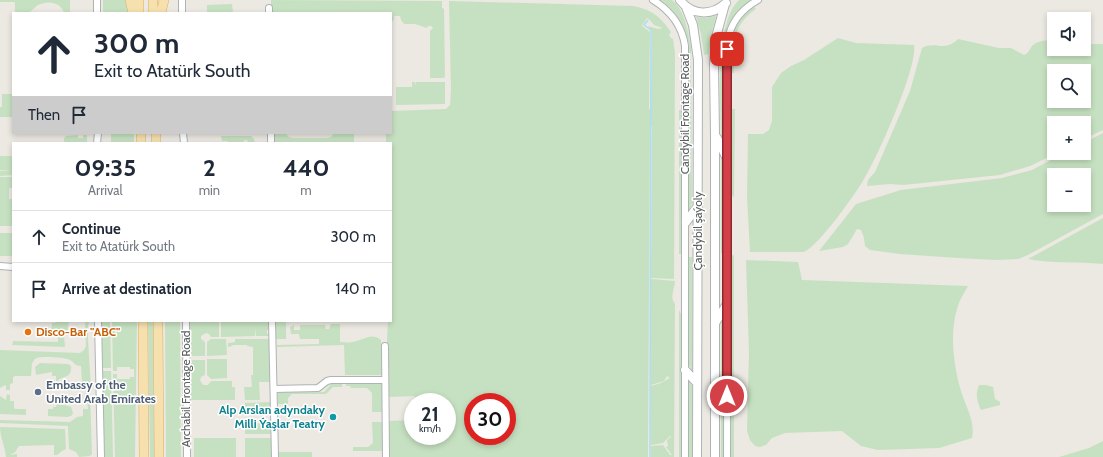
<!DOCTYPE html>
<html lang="en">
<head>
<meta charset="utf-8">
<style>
	:root { --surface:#fff; --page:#f6f6f7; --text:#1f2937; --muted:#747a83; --line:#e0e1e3 }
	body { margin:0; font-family:Cabin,sans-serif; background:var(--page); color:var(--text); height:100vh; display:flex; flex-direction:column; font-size:15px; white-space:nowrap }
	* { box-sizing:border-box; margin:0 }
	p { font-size:13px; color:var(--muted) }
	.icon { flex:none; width:22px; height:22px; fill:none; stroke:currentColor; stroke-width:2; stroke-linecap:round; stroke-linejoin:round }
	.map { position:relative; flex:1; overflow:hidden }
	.details { position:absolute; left:12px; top:142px; width:380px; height:180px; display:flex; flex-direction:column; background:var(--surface); border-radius:0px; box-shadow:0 2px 6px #0003 }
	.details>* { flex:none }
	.top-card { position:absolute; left:12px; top:12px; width:380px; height:122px; border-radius:0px; box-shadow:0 2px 6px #0003; background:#fff; color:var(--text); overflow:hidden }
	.tools { position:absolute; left:1047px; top:12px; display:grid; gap:8px }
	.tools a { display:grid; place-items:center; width:44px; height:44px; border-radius:0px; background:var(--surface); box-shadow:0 2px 6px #0003; font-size:20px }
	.speed { position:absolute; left:404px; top:393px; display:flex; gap:8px; font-size:20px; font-weight:700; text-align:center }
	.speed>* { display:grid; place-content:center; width:52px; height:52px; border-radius:50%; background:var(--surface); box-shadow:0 2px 6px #0003; line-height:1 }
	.speed small { font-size:10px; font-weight:400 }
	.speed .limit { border:6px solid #d22; background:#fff; color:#111 }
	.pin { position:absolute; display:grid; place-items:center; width:34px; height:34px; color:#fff; margin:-17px; border-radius:8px; box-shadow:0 2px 6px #0006 }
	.me { position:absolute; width:44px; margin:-22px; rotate:0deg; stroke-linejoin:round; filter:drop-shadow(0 0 3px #0008) }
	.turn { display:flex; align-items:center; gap:14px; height:84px; padding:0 16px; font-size:18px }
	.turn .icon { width:52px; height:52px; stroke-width:2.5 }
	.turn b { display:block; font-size:28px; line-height:34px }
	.then { display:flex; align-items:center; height:38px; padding:0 16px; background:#0003; gap:8px; font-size:15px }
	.eta { display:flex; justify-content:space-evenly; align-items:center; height:68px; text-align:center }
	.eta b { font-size:24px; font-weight:700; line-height:28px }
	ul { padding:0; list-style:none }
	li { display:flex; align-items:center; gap:12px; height:52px; padding:0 16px; border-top:1px solid var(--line) }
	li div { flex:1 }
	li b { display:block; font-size:15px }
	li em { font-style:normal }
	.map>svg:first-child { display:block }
	.green { fill:#c6e1c1; fill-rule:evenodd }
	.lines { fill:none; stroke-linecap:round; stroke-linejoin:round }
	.stream { stroke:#a9def5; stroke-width:1.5 }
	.street-casing { stroke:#b0b3b6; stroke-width:8 }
	.secondary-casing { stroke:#afb3b6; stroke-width:10 }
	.primary-casing { stroke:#e0ae67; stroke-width:10 }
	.street { stroke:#fff; stroke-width:6 }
	.secondary { stroke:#fff; stroke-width:8 }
	.primary { stroke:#f5e0ae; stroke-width:9 }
	.route-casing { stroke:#8a2a2f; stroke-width:10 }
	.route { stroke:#d44048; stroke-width:7 }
	.food-dot { fill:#e8710a; stroke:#fff; stroke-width:1.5 }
	.service-dot { fill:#5c6f8a; stroke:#fff; stroke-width:1.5 }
	.culture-dot { fill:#0f9aa8; stroke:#fff; stroke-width:1.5 }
	.labels { text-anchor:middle; stroke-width:3; stroke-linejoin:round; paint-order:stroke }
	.street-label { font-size:12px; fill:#5b5f61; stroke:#fff }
	.food-label { font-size:12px; font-weight:bold; fill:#c56008; stroke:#fff; text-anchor:start }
	.service-label { font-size:12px; font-weight:bold; fill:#4e5e75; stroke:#fff; text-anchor:start }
	.culture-label { font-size:12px; font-weight:bold; fill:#0d838f; stroke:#fff; text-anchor:end }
</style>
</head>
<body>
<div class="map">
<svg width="1103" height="457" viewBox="0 0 1103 457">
	<rect width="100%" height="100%" fill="#ece8e2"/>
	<path class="green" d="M0,0H70V13H64C61,2 48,0 38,5C35,7 32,11 28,13C25,14 19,13 15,13V2H0Z
		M103,0H127L130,13H103Z
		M271,0L442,1V8L444,9L445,77L443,78H430V31L433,28L431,26H428L427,28L415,24H404L401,20L400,16H394V19L391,23V13H271Z
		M660,0H672C684,8 689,34 691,47L692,203L689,212V45C685,26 677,12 660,0Z
		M739,0H750L735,14L730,22L725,36L724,53V148L721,137C721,104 714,23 739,0Z
		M449,1L633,6C652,10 660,16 671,32L669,35L671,38L673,39L675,53L674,279L651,278L652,126L650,125L648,457H389V421L413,420V436H447V402H420V398H416L414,396L389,397V415H388L387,340L388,321H391V143H386V133H391V111L446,109L450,105L451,90ZM647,18L649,19L654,25L663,28L658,29L648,26L652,31L651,110L649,109L650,32L642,26ZM473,402H507V436H473Z
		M232,4L233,13H207V5Z
		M754,7L756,9C731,26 734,46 734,73H731C731,45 728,25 754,7Z
		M715,16L716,17L711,35L709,54L704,55L701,34L696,17L706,18Z
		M838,38L856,43L914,45C918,67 877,158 864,179C855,195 819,245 804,252H750L747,197L748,134H763L769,130L772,121V87L781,73L791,66L804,60Z
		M958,39L999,48H1011L1024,55C1029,53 1029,50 1032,46C1038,40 1047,40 1054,41V49H1084V44H1103V130L1084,139V123H1054V153H1057L1030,166L1000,175L903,185L890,184L867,186L868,180L875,172L910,91L922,48C935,40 944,53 958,39ZM1054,71H1084V101H1054Z
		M412,82H415L416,86V82H445V104L396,105V87H412Z
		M2,94H13V117H0V107H2Z
		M731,109H735L734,198L731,193Z
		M679,110H682V254H679Z
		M111,133H134V143H111Z
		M275,133H285L289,137L292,138H327L331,137L334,133H354V143H275Z
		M1103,133V214L1028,255L1018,259L997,260L958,258L900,254L870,250L865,246L864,238L861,230L857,229L848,244L843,247L819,251L856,204L901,190L1002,178L1032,170L1064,153H1084V143ZM1054,175H1084V205H1054Z
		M78,135V138H83V135H87V143H64V138L66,136Z
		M221,136H251L254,139L255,143H248L247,140H244V142H228L227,141H222Z
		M721,155L725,162L724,253H721Z
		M0,156H13V175L0,176V171L11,170H0Z
		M0,177H13V188H9V199H13V226H0Z
		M1103,218V264C1078,261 1052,264 1028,259Z
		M0,233H13V256H0Z
		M734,255V457H731V256Z
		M689,257H692V370L689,365Z
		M746,260L798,262L802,280L968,286C964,293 959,301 957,309C949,335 954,371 963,397C968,411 975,423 972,438L939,448L878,450L861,446L842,431L785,433L772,438L766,445L760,447L755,446L750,440L747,431L749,352Z
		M651,279L675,281C675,288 669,297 675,304L674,457H651V446L663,445L670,455H672L666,447L668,446L667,440L671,437L670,436L663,443L651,445V386L661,383L670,378L667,376L664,381L651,385Z
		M679,310L682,316V457H679Z
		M722,318H724V457H721V325Z
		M56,321H69L67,333L64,334L65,347L12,345L13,341L58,342V333H51L52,323H55Z
		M85,321L89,322L88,326V340L91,388L77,387L78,384L82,383L81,366C75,366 75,363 70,360C65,357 42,356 37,358C34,359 34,361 32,363L31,376H15L13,377V383L10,384V390H6V386L5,385L0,388V350L80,353L84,350L86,346Z
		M102,321H110L111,368H102Z
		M112,321H137L135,457H115L113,374H117V379H130V377H134V369H130V367H117V371H113Z
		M148,321H153L154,457H150Z
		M165,321H180L181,457H166Z
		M190,321H219V337H211L209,334L206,333L201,336V339L205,342V356H191Z
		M221,321H269V330H267V334H269V336H256V328L255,336L221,337Z
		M276,321H286V339H276Z
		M331,324H340V342C344,342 349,343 353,342C364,340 371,332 381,340L382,375H345L344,345L277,347V345L319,344V339H300L299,334H291L290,327L294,325V330H300V325H325L326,329H329Z
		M211,339H226L227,355L207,356V342Z
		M235,339H269L270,382H259L260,400H245L244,387H252L251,375H253V347L247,346V345H233L232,346L228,347V343L235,342Z
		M207,359H227V378L211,379L207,375Z
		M191,360H205V375L201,377L200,380L203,385H208L211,381H232V387H235V400H191Z
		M40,363L68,364L71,366C72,380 62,374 56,383V376H52V372L36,375L35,367Z
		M102,371H111L113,457H104Z
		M689,381L692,386V457H689Z
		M382,383V412H372V393L367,388H351L350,386H346V384Z
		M331,384H342V387H333L326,394H292L288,398V404H278V392H324Z
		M979,385H986L993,387L995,399L1000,402V405L981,410C977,401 975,395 979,385Z
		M85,393L90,394L92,454L90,456L79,457L76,452L69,449L68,426L0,423V420L70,422L77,417L83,416V409H88L87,394H85Z
		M7,394L10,395V401H14V408L15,409H26V415L0,414V396L6,400Z
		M57,400L61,404L71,407L73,413L71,416L67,417L48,416V409H53V407H56Z
		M270,402V413H251L245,407V403Z
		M372,422H382L383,451H353V447H368L373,443Z
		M252,423H270L271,434H245V430L249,427Z
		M0,427L65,429L66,449L62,451L57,455H54V445L19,446L15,452L10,455L17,454V457H6C5,446 0,437 0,427Z
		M194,438H236V457H194Z
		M245,438H271V457H245Z
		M1103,441V457H1059L1089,448Z
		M278,452H312V457H279Z"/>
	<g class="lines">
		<path class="stream" d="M648,20L644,25L651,30L650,457"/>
		<defs>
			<path id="street" d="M97,0V13
				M182,0V13
				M653,0C671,11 682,25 685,46V457
				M269,8V13
				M183,133L184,143
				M271,133V143
				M97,143L98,133
				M0,266L13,267
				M98,321L101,457
				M186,321L187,457
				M272,321L275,457
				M385,346L386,457
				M274,389L318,388L327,381L331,380H385
				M727,457L728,40C731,21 742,9 758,0"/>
			<path id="secondary" d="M680,0C692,16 712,16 726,3
				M686,7L693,25L698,60L697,457
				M717,138L727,159
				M686,222L698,206
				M715,323L727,304
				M685,370L697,383
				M715,457V135L714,65L716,37L725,4"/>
			<path id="primary" d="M130,0L133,13
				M139,0V13
				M153,13V0
				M161,13L164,0
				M141,133V143
				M156,133V143
				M143,321L144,457
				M158,321L159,457"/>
		</defs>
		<use href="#street" class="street-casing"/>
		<use href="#secondary" class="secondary-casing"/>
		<use href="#primary" class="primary-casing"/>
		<use href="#street" class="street"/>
		<use href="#secondary" class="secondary"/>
		<use href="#primary" class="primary"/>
	</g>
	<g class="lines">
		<defs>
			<path id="route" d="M727,396V49"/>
		</defs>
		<use href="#route" class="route-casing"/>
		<use href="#route" class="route"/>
	</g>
	<circle class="food-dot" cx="28" cy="332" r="4"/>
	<circle class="service-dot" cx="38" cy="392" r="4"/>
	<circle class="culture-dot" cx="333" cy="417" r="4"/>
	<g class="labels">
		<g class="street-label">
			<text transform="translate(685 114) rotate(-90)" y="4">Candybil Frontage Road</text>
			<text transform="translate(698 231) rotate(-90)" y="4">Çandybil şaýoly</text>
			<text transform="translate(186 389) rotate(-90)" y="4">Archabil Frontage Road</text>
		</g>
		<g class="food-label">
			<text x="36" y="336">Disco-Bar "ABC"</text>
		</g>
		<g class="service-label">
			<text x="46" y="389">Embassy of the<tspan x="46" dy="14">United Arab Emirates</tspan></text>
		</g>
		<g class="culture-label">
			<text x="325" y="414">Alp Arslan adyndaky<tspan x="325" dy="14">Milli Ýaşlar Teatry</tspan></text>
		</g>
	</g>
</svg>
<div class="tools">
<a><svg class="icon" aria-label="sound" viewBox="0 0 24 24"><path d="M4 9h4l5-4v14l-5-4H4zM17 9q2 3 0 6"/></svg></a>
<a><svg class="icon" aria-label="search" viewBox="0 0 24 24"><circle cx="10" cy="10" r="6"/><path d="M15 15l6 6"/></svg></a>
<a>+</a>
<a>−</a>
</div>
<div class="speed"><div>21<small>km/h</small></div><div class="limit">30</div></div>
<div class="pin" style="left:727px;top:49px;background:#d93025"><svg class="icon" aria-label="arrive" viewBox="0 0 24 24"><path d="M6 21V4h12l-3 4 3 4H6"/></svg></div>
<svg class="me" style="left:727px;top:396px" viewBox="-20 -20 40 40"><circle r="17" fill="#d44048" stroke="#fff" stroke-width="3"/><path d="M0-11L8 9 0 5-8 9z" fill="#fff"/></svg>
<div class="top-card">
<div class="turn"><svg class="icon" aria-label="ahead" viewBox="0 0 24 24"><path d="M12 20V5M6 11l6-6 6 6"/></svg><div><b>300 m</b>Exit to Atatürk South</div></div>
<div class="then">Then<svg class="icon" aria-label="arrive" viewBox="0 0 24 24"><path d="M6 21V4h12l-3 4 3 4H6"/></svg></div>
</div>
<section class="details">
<div class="eta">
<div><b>09:35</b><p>Arrival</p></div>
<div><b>2</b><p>min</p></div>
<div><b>440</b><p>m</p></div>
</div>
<ul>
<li><svg class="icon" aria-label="ahead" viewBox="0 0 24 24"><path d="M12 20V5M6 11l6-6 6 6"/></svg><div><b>Continue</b><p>Exit to Atatürk South</p></div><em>300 m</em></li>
<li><svg class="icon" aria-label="arrive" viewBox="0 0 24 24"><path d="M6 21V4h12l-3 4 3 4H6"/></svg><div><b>Arrive at destination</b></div><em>140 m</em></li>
</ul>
</section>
</div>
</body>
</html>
